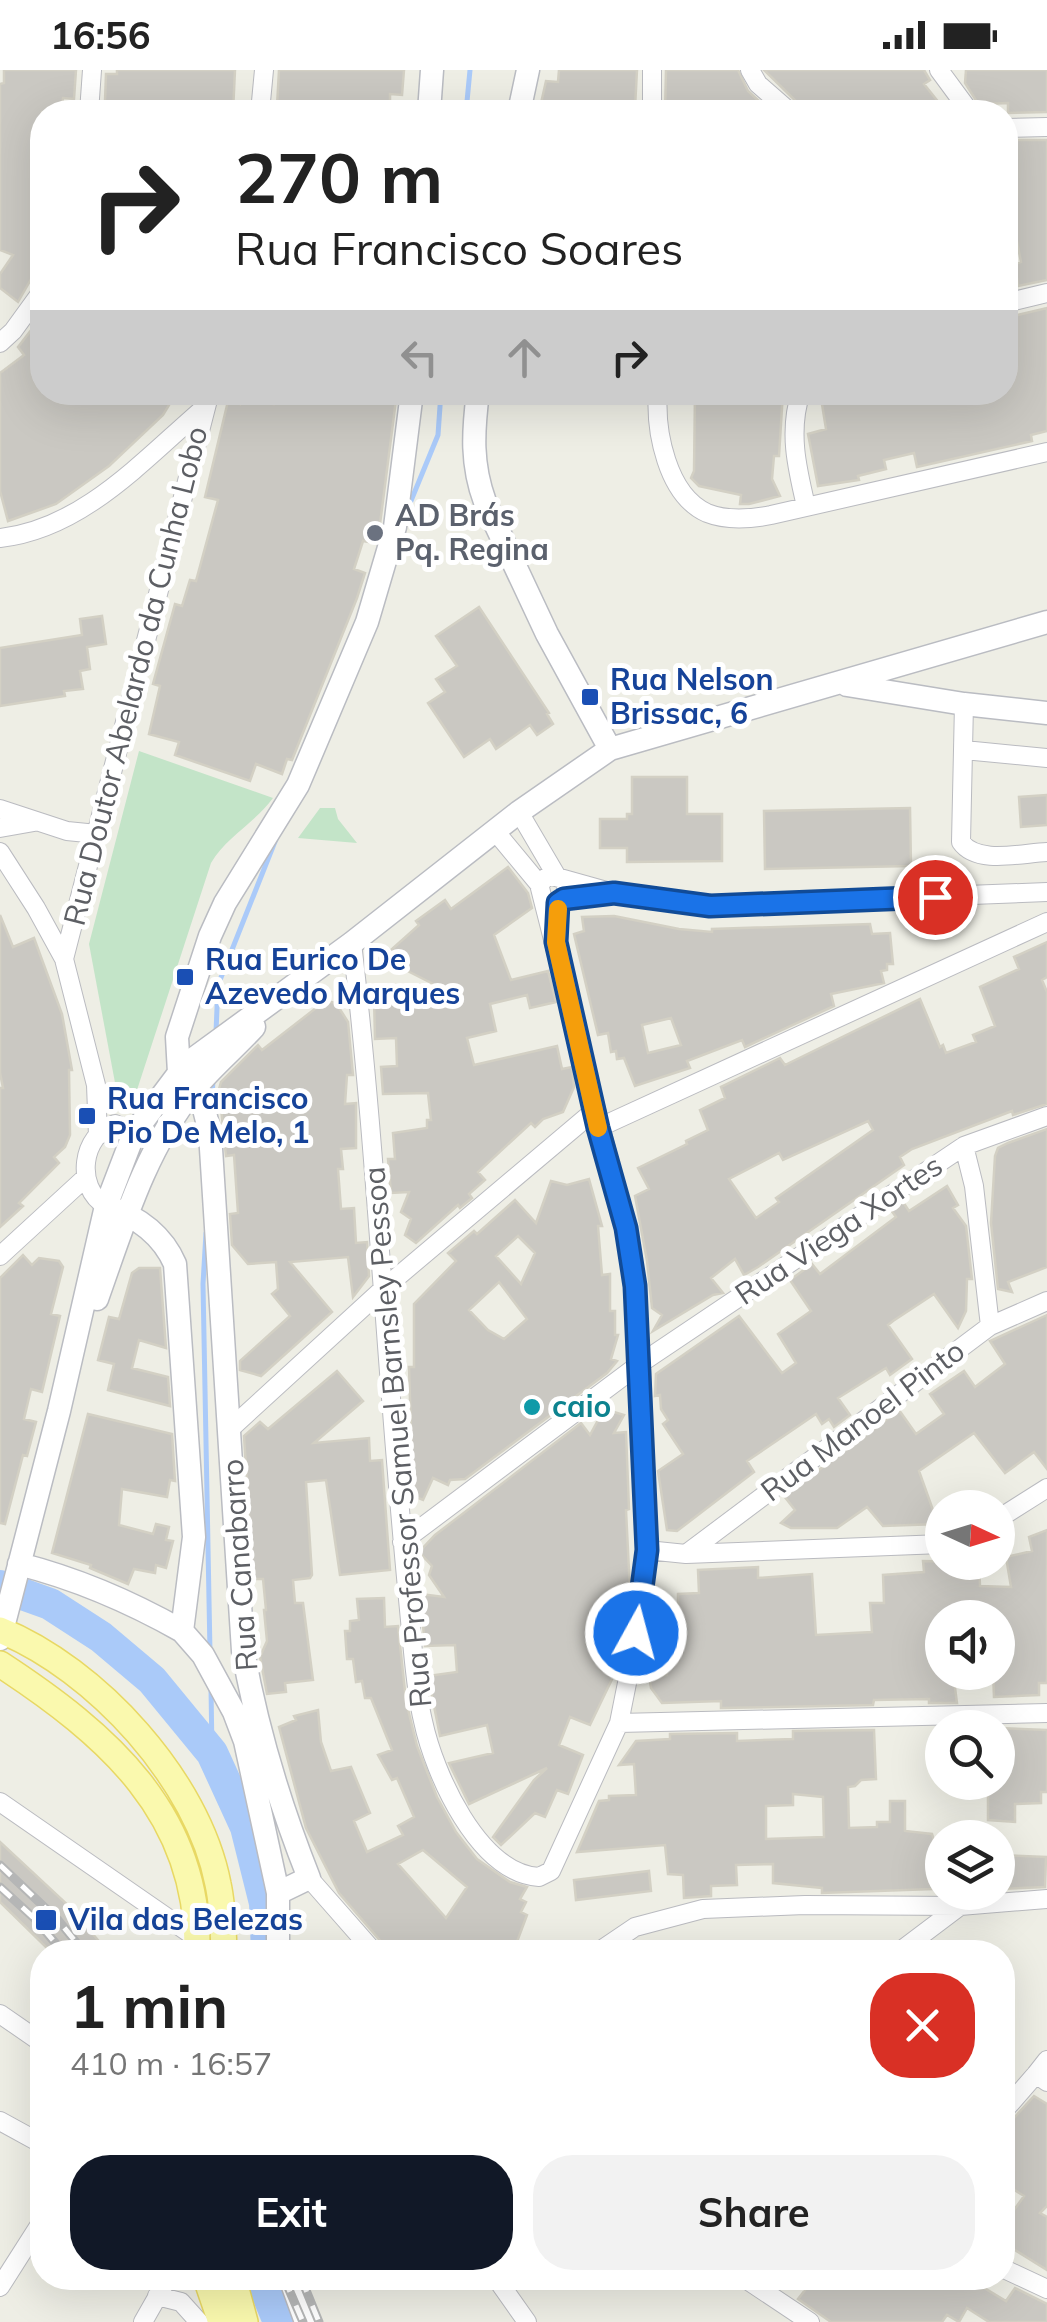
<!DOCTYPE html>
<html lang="en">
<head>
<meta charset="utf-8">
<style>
	:root { --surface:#fff; --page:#f2f2f2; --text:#222; --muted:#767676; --accent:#111827 }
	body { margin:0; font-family:Mulish,sans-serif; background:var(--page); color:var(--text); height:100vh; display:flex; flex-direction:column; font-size:38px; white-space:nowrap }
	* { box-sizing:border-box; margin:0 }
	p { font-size:32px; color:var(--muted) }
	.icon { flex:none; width:55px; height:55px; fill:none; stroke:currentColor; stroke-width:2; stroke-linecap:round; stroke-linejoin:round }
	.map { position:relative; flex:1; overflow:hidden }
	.details { position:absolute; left:30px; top:1870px; width:985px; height:350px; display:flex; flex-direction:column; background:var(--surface); border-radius:40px; box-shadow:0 10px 40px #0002 }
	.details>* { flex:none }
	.banner { position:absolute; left:30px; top:30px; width:988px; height:305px; border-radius:40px; box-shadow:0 10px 40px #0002; background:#fff; color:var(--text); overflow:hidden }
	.needle { width:65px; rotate:94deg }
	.tools { position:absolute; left:925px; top:1420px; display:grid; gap:20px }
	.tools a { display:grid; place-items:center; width:90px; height:90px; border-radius:50%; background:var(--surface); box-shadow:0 10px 40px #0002; font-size:50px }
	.pin { position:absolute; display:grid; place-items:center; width:85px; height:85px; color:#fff; margin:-42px; border:5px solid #fff; border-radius:50%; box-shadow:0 2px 10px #0007 }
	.me { position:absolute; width:110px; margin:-55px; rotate:7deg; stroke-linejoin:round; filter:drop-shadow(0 0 8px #0008) }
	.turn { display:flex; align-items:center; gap:35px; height:210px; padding:0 40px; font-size:45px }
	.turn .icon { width:130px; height:130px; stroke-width:2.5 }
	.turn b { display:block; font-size:70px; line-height:85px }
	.lanes { display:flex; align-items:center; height:95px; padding:0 40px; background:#0003; justify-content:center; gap:50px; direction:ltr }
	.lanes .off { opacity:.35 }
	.round { display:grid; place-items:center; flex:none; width:105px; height:105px; border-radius:40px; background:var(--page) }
	.headline { display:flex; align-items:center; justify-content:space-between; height:170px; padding:0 40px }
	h1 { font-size:60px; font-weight:700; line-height:75px }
	.action { display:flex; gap:20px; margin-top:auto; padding:20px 40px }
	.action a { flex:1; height:115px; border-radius:40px; background:var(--accent); color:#fff; font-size:40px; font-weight:700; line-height:115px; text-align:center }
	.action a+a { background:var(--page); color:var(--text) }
	.status { display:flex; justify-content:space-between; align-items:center; height:70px; padding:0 50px; background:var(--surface); direction:ltr }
	.status svg { height:28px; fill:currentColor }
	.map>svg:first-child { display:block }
	.green { fill:#c3e4c8 }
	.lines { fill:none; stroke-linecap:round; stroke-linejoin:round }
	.stream { stroke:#aacaf9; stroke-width:5 }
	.river { stroke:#aacaf9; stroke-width:32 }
	.building { fill:#cac8c2; stroke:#d3d0c4; stroke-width:2.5; fill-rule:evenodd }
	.street-casing { stroke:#babbc0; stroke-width:20 }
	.secondary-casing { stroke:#babcc2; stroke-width:25 }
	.primary-casing { stroke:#e8d864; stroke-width:28 }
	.street { stroke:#fff; stroke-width:18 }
	.secondary { stroke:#fff; stroke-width:22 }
	.primary { stroke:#faf9ae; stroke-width:25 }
	.rail-casing { stroke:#b5b6b6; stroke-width:9 }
	.rail { stroke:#fff; stroke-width:5; stroke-dasharray:15; stroke-linecap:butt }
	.route-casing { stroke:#114b97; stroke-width:25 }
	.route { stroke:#1a73e8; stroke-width:18 }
	.slow { stroke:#f59e0b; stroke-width:18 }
	.worship-dot { fill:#6b7280; stroke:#fff; stroke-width:4 }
	.transit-dot { fill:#1a4fb4; stroke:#fff; stroke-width:4 }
	.culture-dot { fill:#0f9aa8; stroke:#fff; stroke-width:4 }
	.labels { text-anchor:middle; stroke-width:10; stroke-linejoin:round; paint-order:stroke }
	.worship-label { font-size:30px; font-weight:bold; fill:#5b616d; stroke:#fff; text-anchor:start }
	.street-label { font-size:30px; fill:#5d5f64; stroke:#fff }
	.transit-label { font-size:30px; font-weight:bold; fill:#164399; stroke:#fff; text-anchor:start }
	.culture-label { font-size:30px; font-weight:bold; fill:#0d838f; stroke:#fff; text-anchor:start }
</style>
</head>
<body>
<div class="status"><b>16:56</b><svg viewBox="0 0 49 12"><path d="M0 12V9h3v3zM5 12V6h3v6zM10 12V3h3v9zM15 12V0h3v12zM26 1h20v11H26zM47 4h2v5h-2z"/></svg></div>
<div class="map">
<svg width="1047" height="2252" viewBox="0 0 1047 2252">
	<rect width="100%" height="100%" fill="#eeeee5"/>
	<path class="green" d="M139,681L273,728C255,753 226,767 211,793L136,1023L125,1035L116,1018L89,874Z
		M320,738H335L338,749L357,773L298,768Z"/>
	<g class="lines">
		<path class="stream" d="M466,42L470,0
			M406,443L438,365L441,322
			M216,962L218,915L276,769
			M212,1032L213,1008
			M206,1163L203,1214L210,1582
			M211,1618L212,1683"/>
		<path class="river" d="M0,1516L50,1534L101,1567L152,1610L212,1683L246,1757L265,1833L267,1882
			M261,2208L279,2252"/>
	</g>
	<path class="building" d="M4,0H76L74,29L63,28L61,42H42V190L18,232L0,218V204L13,185L0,180V14L4,13Z
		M117,0H235L233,42H118L119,32L105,31L106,4H117Z
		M279,0H404L402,25L390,24V32L363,33V39H356V42H286V37L277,36Z
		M559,0H637L635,38L597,37V41L588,42H539L546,11L558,12Z
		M666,0H738L748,21L761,33L751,42H665Z
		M764,0H924L930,10L924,14L944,39L949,35L955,42H807Z
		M966,0H1047V42L1008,43V33L986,34L982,40L965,13Z
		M1015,70H1047V210L1018,216L1015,194L1021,192L1016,167L1017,121L1005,122V85H1015Z
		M1047,238V361L1031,365L1032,371L917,397L914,383L884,390L886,399L858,406L859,410L818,416L808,364L826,359L821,328L825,322H1005V248Z
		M42,246V322H177L163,345L109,396L56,434L8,451L0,421V303L24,285L18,277Z
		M269,322H397L380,454L375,473L363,471L354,499L365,503L357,528L292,690L287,689L282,704L256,694L250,711L175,685L179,672L149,664L160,616L153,614L175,534L182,536L190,510L196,511L218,430L205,427L229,327L240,334L242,326L273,334Z
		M695,322H783L779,386H774L772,409L780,426L749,434H740L741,425L699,416L691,408L694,401Z
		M479,537L549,643L547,644L553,654L537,665L530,655L496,679L490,669L464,687L428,633L445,622L436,609L457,596L436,566Z
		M102,546L106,574L87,577L90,599L80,601L83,619L64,621L65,626L0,636V578L82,565L80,549Z
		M632,707H687V744H722V791L627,792V778H600V749H627V744H632Z
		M1047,725V755L1021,757L1019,727Z
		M910,738L911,796L765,799L764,741Z
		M508,797L528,823L532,838L494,865L511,910L548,901L556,932L530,938L527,925L490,934L496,961L467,968L474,995L557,976L562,999L572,997L574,1017L563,1042L543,1049L535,1057L531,1053L478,1102L485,1110L469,1124L472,1128L460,1138L458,1135L416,1173L405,1165L411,1149L401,1142L409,1122L391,1123L388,1089H395L393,1063L427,1058V1050H431L428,1023L383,1024L381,997L397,996L396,968L375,969L374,927L455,925L382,888L419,855L416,851L445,830L451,839Z
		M0,845L13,877L34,868L62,944L72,1000H69L70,1065L65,1077L54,1087L59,1093L19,1133L23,1136L0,1157V1018H3L0,1003Z
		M614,846L679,859L712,862V859L870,854L872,864L890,863L893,894H887V900L881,901L884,913L831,924L834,936L745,977L742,970L687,991L690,998L635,1016L624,988L617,989L616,981L611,982L608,963L598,965L574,864L584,861L582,847ZM671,948L681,975L648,983L642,955Z
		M1047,872V907L1042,910L1047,922V1034L1013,1045L1012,1041L912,1079L900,1087L904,1095L758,1197L744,1205L735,1189L711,1208L723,1223L713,1225L653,1261L662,1245L652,1238L647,1191L635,1126L649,1119L638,1098L687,1074L686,1071L708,1060L700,1040L725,1028L721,1017L780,988L785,995L920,929L940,977L943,975L946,983L976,972L973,965L995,956L980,917L1019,899L1014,887ZM868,1051L873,1060L776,1128L779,1132L756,1148L729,1109L779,1083L783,1090Z
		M325,931L336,933L348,952L353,1005H347L345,1034L356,1033V1078L341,1079L343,1099H338L341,1139L354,1138L356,1173L367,1172L369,1206L353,1227L348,1187L290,1192L332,1242L261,1306L240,1300V1291L290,1246L272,1224L278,1219L276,1192L248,1194L232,1175L230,1144L238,1143L234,1085L226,1086L219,1019L221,1012L258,975L262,980Z
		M1047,1059V1197L1008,1212L1012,1222L998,1219L991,1153L995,1086L998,1078L1008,1073Z
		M589,1109L602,1156H598L602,1205L610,1204V1241H615V1265H618L611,1289L617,1291L607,1303L465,1409L450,1410L448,1415L433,1408L423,1430L413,1426L409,1297H414V1234L456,1191L448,1183L474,1161L477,1164L515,1130L536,1153L551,1111L567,1115ZM518,1166L535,1183L521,1214L496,1186ZM499,1212L527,1249L504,1269L488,1260L469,1240Z
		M947,1116L958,1135L953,1138L966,1156L972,1209H967L966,1241L958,1258L934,1224L893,1251L888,1255L912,1289L890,1305L886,1298L838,1328L850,1345L834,1357L829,1349L822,1354L816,1344L747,1391L754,1402L677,1461L667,1460L658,1401L683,1384L663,1354L668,1350L661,1339L660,1325L655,1326L656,1304L739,1246L782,1303L796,1293L778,1264L811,1241L790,1210L812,1194L820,1204L896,1147L891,1140L903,1132L909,1141Z
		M23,1185L32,1195L39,1188L59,1191L63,1197L51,1244L60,1246L42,1322L31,1319L24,1349L36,1352L27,1386L23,1385L5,1454L0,1453V1208Z
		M139,1198H160L166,1278L139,1270L132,1298L168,1307L170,1336L108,1320L114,1294L98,1290L109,1247L119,1249L132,1203Z
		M1047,1245V1399L1034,1382L1005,1403L974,1363L919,1401L938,1454L883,1456L867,1437L837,1458H791L781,1453L795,1440L784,1426L899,1340L916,1364L944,1344L930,1324L964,1301L975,1317L1005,1294L990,1271Z
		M337,1301L363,1331L314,1373L369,1368L370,1391L382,1390L390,1500L340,1505L326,1410L306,1412L312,1505L310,1508L293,1510L295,1533H303L313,1610L285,1613L286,1622L267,1624L260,1587L267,1571L264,1540H266L263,1509H253L244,1366L260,1352L268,1359Z
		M604,1339L624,1345L614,1363L626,1362L629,1439L626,1440L630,1521L629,1525L620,1523L613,1550L616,1551L613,1560L623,1563L614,1605L590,1655L570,1647L559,1675L583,1685L568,1724L557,1720L545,1747L535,1743L501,1775L493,1767L534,1710L547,1698L469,1734L449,1693L493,1683L487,1655L440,1666L428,1606L457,1602L455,1575L425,1576L420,1524L444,1527L429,1505L432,1496L419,1482L435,1465L581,1353L590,1365Z
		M88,1344L172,1364L175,1411L170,1410L167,1427L122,1419L119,1455L153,1464L156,1454L169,1457L166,1470L173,1471L166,1498L156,1495L155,1503L134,1499L128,1514L90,1498L91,1495L52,1483Z
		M1047,1460V1613H1039V1625L994,1627L993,1602H998V1548H942V1602H953L957,1633H929V1629L874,1630L873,1635L721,1638V1631L662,1633L651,1618L649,1606L667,1605L663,1539L678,1538V1524L699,1523L698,1500L758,1497V1508L812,1504L816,1565L872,1562L870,1533H884L883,1505L924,1502L923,1491L979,1492L980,1516L1011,1517L1006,1487L1032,1481L1029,1467Z
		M384,1528L385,1557L398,1556L406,1631L417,1676L437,1727L456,1762L477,1789L510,1812L527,1817L520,1829L526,1832L521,1842L527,1845L515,1877L504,1872L501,1882H386L383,1874L339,1823L306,1758L279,1657L296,1650L294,1646L318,1640L321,1672L331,1701L351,1697L370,1743L354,1751L367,1782L403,1765L398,1756L414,1747L397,1708L392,1710L378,1685L392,1680L371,1628H365L362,1611L356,1612L353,1589H347L345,1561H350V1551L359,1550L357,1529ZM423,1780L467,1817L446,1848L398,1794Z
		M998,1658L1047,1660V1722H1041V1733L1015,1734V1752L988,1750V1712H998Z
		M874,1660L876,1709L861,1710L855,1716L848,1717L849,1758L877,1757V1752H890V1731H905V1761L932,1764L936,1777H942V1809H933V1819L822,1823V1818L773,1813V1794L736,1795L737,1815L711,1816V1826L684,1828L683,1805L668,1804L665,1775L577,1782L599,1731L609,1730V1726L636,1725L634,1694L619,1695L636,1671L670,1669V1664L737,1663V1671L793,1669V1661ZM793,1724L823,1727L824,1767L766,1769V1736L793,1735Z
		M0,1772L70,1837L108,1882H51L0,1832Z
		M998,1785L1046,1787L1045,1817L998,1819Z
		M649,1801L651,1821L576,1830L574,1810Z
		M1034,2026L1047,2034V2136L1040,2143L1047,2147V2200L1002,2172V2157L1024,2126L1002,2112V2061Z
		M787,2208H986L981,2216L1006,2231L1015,2218L1047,2234V2252H989L967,2238L959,2252L947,2245L942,2252H831L798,2229L805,2220Z"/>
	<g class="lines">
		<defs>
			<path id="street" d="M750,0L758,14L790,42
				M939,0L970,42
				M89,42L92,0
				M260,42L264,0
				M652,42V0
				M1005,58L1047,57
				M1005,233L1047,223
				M0,273L13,261L42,221
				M658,322C655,361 667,425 707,443C727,451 751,449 771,445L1047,382
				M801,322C788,361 797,398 806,436
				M0,468C83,459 144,389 205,337
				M964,634L961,772C977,795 1022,783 1047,782
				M964,680L1047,688
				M0,739L67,761L97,764
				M519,742L556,805
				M0,758L34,752
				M495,761L539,814
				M0,782L36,838L64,889L96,1015L98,1066
				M565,810L567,823L564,829L550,834L543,830L539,814L549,805L624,826L711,835L1047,822
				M352,873C373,1049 382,1226 397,1403C401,1455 406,1508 411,1561C414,1591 416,1622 423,1651C434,1703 478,1803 539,1807L551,1801L619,1653L637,1563L647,1480L641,1293L635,1216L626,1158L543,830
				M64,889L210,322
				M598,1058L1047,852
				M964,1076L974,1116L990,1256
				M106,1136C74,1117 82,1064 115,1054L134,1063
				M0,1186L85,1108
				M230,1359L383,1219L594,1041
				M998,1449L1047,1418
				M402,1472L641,1293L964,1076L1047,1046
				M647,1480L686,1484L942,1474
				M686,1484L990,1256L1047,1231
				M619,1653L1047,1643
				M0,1732L198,1869
				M309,1808L374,1882
				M598,1882L635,1857L703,1839L805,1835L960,1836L1047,1829
				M899,1882L960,1836
				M0,1944L42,1973
				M1047,1990L1036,2004L1047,2012
				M1002,2043L1036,2004
				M0,2051L42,2074
				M1002,2198L1047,2219
				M496,2208L527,2252
				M744,2208L810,2252
				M0,2217L42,2151
				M157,2226L181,2232L199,2252
				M143,2252L168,2208"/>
			<path id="secondary" d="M429,42L432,0
				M519,42L528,0
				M478,322C473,362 471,394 485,432L547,564L610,679
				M847,615L964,634L1047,643
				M106,1136C136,1146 162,1164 175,1194L194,1467L182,1561L203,1585L234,1642L245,1671L278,1823V1882
				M97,1229C123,1156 145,1080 194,1019C212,997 235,978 254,957
				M19,1494C78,1509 129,1531 182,1561
				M0,1569L59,1341L106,1136L134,1063L179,1003L196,987L352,873L519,742L610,679L1047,552
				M278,1823L309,1808C280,1735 257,1659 243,1581L210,1063L202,1031L179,1003L177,967L210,866L225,833L298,715L367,552L395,457L412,322
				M290,2208L306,2252"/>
			<path id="primary" d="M0,1560C96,1599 198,1710 218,1814C223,1836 223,1859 224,1882
				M0,1594C107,1664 200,1744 197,1882
				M206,2208L221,2252
				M233,2208L245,2252"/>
		</defs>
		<use href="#street" class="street-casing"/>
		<use href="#secondary" class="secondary-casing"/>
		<use href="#primary" class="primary-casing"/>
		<use href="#street" class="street"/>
		<use href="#secondary" class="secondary"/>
		<use href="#primary" class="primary"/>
		<defs>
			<path id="rail" d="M0,1795L58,1850L84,1882
				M0,1817L35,1849L63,1882
				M284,2208L303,2252
				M301,2208L319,2252"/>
		</defs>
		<use href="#rail" class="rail-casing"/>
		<use href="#rail" class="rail"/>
	</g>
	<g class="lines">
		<defs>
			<path id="route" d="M636,1563L647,1480L635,1216L626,1158L598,1058L556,872L558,833L564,829L614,823L710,836L935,827"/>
		</defs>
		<use href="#route" class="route-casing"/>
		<use href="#route" class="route"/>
		<path class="slow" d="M558,839L556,872L598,1058"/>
	</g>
	<circle class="worship-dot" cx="375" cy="463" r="10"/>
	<g class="transit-dot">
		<rect x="580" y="617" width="20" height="20" rx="5"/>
		<rect x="175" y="897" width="20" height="20" rx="5"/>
		<rect x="77" y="1036" width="20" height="20" rx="5"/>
		<rect x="34" y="1838" width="24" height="24" rx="5"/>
	</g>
	<circle class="culture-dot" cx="532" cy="1337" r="10"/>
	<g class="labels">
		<g class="worship-label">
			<text x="395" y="456">AD Brás<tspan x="395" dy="34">Pq. Regina</tspan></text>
		</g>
		<g class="street-label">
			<text transform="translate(136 606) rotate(-76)" y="10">Rua Doutor Abelardo da Cunha Lobo</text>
			<text transform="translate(839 1160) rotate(-34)" y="10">Rua Viega Xortes</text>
			<text transform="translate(863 1351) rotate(-37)" y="10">Rua Manoel Pinto</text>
			<text transform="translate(398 1367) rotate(-95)" y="10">Rua Professor Samuel Barnsley Pessoa</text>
			<text transform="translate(240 1495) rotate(-94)" y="10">Rua Canabarro</text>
		</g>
		<g class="transit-label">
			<text x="610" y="620">Rua Nelson<tspan x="610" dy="34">Brissac, 6</tspan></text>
			<text x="205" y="900">Rua Eurico De<tspan x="205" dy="34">Azevedo Marques</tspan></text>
			<text x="107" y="1039">Rua Francisco<tspan x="107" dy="34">Pio De Melo, 1</tspan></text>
			<text x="68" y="1860">Vila das Belezas</text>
		</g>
		<g class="culture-label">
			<text x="552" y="1347">caio</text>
		</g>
	</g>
</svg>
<div class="tools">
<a><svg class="needle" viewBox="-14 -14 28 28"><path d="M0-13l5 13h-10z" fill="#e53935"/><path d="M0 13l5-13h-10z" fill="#767676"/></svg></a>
<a><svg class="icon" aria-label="sound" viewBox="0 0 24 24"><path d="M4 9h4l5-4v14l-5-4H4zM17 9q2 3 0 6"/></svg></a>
<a><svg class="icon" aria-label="search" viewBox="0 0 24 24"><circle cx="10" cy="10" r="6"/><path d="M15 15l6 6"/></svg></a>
<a><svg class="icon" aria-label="layers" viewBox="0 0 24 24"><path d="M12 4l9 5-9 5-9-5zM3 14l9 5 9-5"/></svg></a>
</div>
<div class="pin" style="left:935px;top:827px;background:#d93025"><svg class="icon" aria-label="arrive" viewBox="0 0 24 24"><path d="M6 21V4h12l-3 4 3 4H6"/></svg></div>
<svg class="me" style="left:636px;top:1563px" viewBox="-20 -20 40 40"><circle r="17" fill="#1a73e8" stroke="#fff" stroke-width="3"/><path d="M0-11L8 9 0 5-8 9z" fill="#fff"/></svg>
<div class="banner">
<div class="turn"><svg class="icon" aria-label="right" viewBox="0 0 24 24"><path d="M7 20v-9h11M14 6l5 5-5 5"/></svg><div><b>270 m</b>Rua Francisco Soares</div></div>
<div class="lanes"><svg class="icon off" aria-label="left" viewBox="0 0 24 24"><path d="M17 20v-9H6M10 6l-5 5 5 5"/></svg><svg class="icon off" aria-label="ahead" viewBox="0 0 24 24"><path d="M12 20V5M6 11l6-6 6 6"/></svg><svg class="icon" aria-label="right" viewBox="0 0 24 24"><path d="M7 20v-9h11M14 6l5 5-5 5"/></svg></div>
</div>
<section class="details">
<div class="headline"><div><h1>1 min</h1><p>410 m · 16:57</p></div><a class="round" style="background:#d93025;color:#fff"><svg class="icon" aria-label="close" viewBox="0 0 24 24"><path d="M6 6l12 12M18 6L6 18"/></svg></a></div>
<div class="action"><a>Exit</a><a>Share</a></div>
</section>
</div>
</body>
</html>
